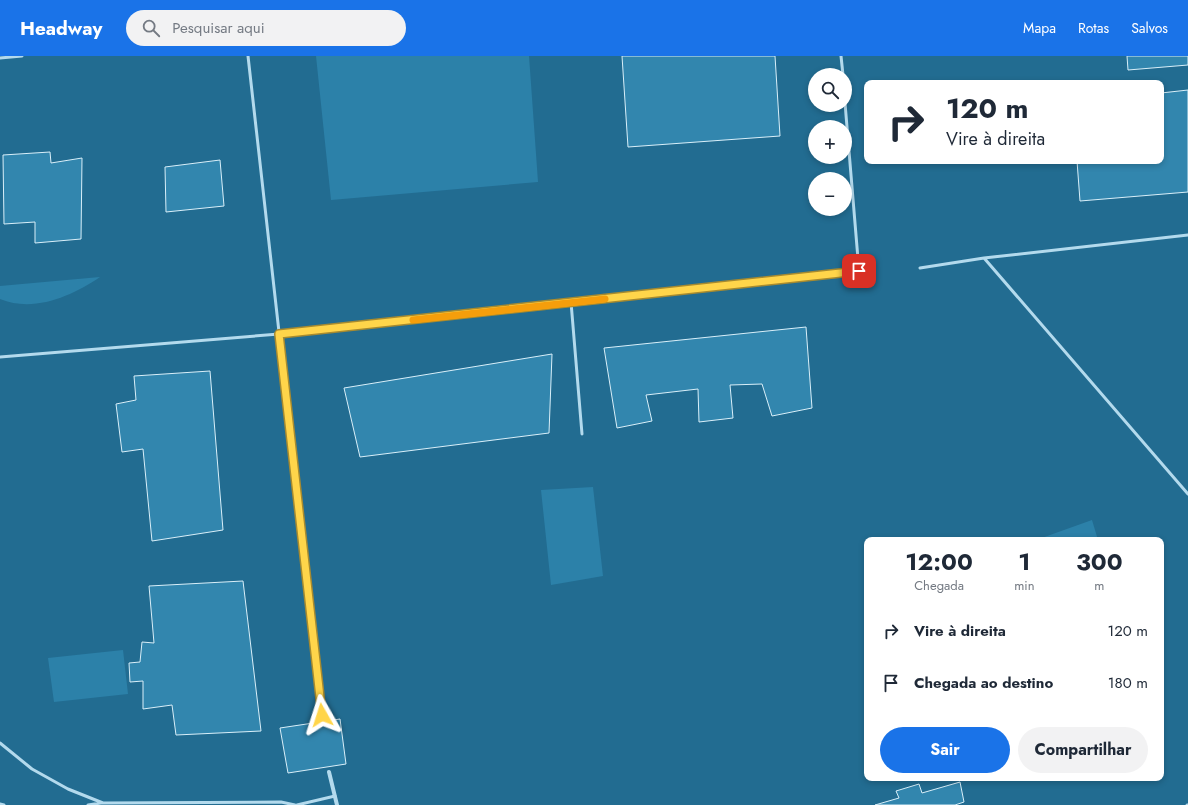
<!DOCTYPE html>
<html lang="pt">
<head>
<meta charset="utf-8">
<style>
	:root { --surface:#fff; --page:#f2f2f3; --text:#1f2937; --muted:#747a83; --accent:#1a73e8 }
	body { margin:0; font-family:Jost,sans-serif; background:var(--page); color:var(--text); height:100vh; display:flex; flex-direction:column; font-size:15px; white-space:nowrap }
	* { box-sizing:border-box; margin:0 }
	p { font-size:13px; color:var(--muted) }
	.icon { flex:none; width:22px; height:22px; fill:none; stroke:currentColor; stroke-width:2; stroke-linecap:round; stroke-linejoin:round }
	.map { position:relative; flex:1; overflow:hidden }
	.sheet { position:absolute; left:864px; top:481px; width:300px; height:244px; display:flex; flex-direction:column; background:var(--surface); border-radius:8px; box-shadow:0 2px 6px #0003 }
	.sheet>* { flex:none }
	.hud { position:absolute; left:864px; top:24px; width:300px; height:84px; border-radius:8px; box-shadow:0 2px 6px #0003; background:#fff; color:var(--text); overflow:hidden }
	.tools { position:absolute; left:808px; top:12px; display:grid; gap:8px }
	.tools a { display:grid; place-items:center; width:44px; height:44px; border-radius:50%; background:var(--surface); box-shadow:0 2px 6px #0003; font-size:20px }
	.pin { position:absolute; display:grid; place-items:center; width:34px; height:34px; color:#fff; margin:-17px; border-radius:8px; box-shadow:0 2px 6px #0006 }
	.me { position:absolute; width:44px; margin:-22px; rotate:354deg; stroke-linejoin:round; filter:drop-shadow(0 0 3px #0008) }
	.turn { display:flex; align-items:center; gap:14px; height:84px; padding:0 16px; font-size:18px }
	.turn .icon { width:52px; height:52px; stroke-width:2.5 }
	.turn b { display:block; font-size:28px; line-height:34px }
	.eta { display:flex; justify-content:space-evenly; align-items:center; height:68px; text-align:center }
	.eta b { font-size:24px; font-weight:700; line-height:28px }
	.button { display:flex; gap:8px; margin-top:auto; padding:8px 16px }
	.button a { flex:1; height:46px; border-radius:24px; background:var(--accent); color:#fff; font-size:16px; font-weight:700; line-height:46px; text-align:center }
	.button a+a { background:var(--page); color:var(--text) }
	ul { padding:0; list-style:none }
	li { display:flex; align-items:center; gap:12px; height:52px; padding:0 16px }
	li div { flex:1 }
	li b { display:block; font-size:15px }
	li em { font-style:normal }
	header { display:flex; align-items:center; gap:24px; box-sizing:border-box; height:56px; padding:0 20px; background:var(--accent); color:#fff }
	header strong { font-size:19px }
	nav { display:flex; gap:22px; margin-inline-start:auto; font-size:14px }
	.search { width:280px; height:36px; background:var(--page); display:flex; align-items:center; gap:10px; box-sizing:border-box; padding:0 14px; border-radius:22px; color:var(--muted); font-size:15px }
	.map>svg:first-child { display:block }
	.green { fill:#2c81a9 }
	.building { fill:#3286ae; stroke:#d9eff9 }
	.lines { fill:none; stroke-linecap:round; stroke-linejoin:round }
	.lane { stroke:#b3daed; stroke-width:3 }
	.street { stroke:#b3daed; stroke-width:4 }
	.route-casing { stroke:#a68a30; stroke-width:10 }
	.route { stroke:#ffd54a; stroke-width:7 }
	.slow { stroke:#f59e0b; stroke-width:7 }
</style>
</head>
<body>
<header>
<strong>Headway</strong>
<div class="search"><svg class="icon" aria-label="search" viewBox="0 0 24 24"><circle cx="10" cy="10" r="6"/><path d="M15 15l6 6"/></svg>Pesquisar aqui</div>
<nav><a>Mapa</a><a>Rotas</a><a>Salvos</a></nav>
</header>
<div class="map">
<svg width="1188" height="749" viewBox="0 0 1188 749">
	<rect width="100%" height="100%" fill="#226c91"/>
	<path class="green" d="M316,0H529L538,126L331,144Z
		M100,221C72,240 34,257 0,243V230Z
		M593,431L603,520L551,529L541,434Z
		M1092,464L1098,484H1036Z
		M123,594L128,638L54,646L48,602Z"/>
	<path class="building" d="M622,0H775L780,80L628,91Z
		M1127,0H1188V9L1128,14Z
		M1188,34V136L1080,145L1077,105H1161V37Z
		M50,96L51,107L82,102L81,183L35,187V166L4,168L3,99Z
		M220,104L224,150L166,156L165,111Z
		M806,271L812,352L772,360L762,328L730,329L733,362L699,366L698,333L646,339L652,365L617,372L604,292Z
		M552,298L549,377L360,401L344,332Z
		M210,315L223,474L152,485L143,393L122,396L116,348L136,344L134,320Z
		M243,525L261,675L176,679L172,649L143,653V625L130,626L129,607L140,606L142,586L154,587L149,530Z
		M340,663L346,708L288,717L280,672Z
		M960,726L964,746L955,749H875L899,742L896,735L919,728L922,737Z"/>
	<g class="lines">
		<path class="lane" d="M248,0L322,659
			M841,0L843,19
			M0,2L22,0
			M984,202L1188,438
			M920,212L984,202L1188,179
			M571,246L582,378
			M0,301L279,278L859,215L845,47
			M0,687L32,713L68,733L103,747L281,746L295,749
			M0,748L4,749
			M88,749L101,747
			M297,749L335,740
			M1187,749H1188"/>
		<path class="street" d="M329,716L337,749"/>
	</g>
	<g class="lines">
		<defs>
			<path id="route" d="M322,659L279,278L859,215"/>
		</defs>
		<use href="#route" class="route-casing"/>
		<use href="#route" class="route"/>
		<path class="slow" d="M413,264L605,243"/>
	</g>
</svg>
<div class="tools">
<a><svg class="icon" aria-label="search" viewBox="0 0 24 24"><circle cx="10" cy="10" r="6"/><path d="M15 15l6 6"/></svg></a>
<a>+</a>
<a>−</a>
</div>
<div class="pin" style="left:859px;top:215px;background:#d93025"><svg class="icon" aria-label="arrive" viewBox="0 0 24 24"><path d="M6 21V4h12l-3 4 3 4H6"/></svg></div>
<svg class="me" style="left:322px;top:659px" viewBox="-20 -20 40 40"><path d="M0-17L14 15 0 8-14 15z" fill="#ffd54a" stroke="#fff" stroke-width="4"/></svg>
<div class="hud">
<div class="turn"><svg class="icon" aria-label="right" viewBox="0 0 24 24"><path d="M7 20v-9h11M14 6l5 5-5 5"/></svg><div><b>120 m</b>Vire à direita</div></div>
</div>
<section class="sheet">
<div class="eta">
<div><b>12:00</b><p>Chegada</p></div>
<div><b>1</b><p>min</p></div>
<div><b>300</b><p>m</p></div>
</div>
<ul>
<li><svg class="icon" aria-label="right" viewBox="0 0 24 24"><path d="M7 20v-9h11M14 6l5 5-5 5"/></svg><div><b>Vire à direita</b></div><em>120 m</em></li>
<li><svg class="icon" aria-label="arrive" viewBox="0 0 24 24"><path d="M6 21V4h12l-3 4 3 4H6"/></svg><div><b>Chegada ao destino</b></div><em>180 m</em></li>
</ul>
<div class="button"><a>Sair</a><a>Compartilhar</a></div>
</section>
</div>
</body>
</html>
